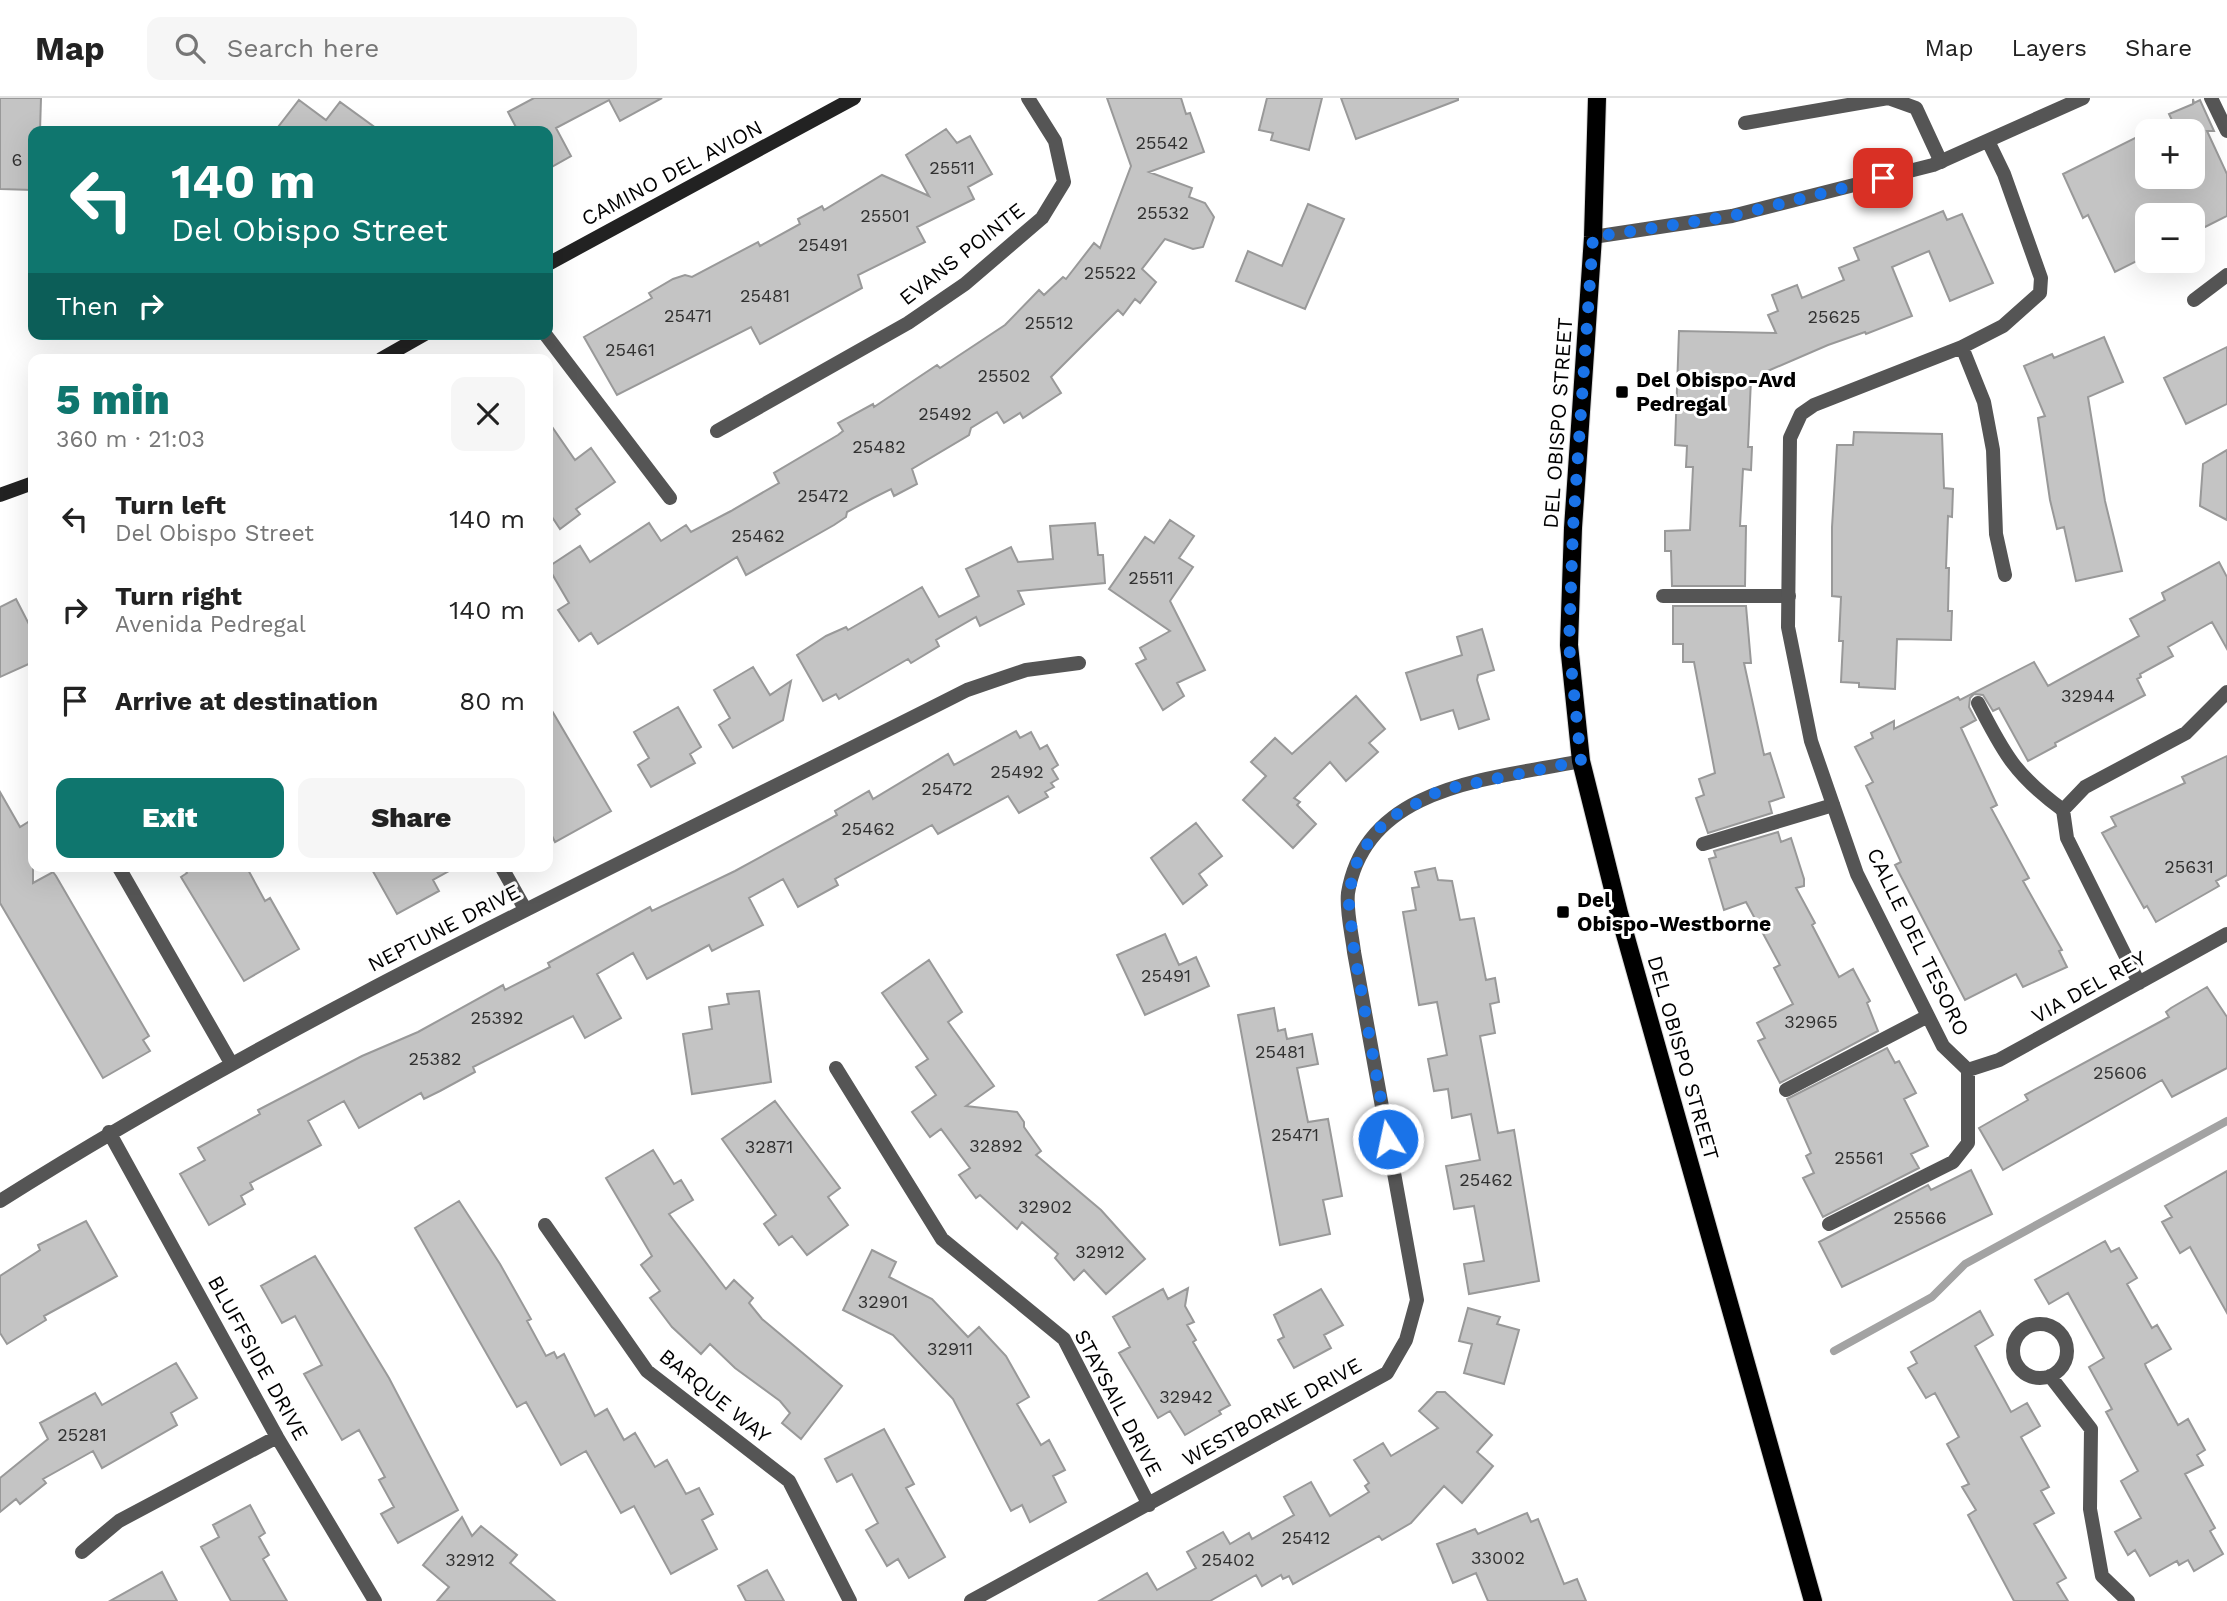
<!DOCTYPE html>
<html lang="en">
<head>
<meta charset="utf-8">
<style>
	:root { --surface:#fff; --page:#f6f6f6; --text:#222; --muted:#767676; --line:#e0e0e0; --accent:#0f766e }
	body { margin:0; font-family:"Work Sans",sans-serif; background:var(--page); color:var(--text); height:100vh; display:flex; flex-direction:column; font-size:26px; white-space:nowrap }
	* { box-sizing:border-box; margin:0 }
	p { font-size:23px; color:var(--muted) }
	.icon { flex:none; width:38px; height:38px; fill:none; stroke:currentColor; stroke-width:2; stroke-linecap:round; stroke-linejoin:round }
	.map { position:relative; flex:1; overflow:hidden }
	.details { position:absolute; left:28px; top:256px; width:525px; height:518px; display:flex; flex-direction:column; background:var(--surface); border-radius:14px; box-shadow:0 7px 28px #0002 }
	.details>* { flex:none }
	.hud { position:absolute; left:28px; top:28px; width:525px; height:214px; border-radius:14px; box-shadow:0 7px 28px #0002; background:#0f766e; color:#fff; overflow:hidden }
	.fabs { position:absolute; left:2135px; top:21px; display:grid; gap:14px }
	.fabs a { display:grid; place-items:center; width:70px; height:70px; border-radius:14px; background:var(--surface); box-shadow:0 7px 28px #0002; font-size:35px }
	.pin { position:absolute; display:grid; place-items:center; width:60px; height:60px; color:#fff; margin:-30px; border-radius:14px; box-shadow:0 4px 10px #0006 }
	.me { position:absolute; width:77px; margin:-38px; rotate:350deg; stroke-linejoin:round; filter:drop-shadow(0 0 5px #0008) }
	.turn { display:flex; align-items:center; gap:24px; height:147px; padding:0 28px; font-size:32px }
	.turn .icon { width:91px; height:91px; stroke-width:2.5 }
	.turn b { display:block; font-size:49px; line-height:60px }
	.then { display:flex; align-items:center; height:66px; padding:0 28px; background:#0003; gap:14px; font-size:26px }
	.round { display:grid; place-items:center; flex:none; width:74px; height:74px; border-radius:14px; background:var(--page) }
	.head { display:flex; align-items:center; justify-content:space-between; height:119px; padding:0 28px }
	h1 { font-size:42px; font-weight:800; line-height:52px; color:var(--accent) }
	.cta { display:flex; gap:14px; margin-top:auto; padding:14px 28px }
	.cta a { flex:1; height:80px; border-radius:14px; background:var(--accent); color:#fff; font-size:28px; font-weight:800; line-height:80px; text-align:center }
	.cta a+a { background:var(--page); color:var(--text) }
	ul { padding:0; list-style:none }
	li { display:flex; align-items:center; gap:21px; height:91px; padding:0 28px }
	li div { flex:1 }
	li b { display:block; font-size:26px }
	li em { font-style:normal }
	header { display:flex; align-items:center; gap:42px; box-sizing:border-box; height:98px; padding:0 35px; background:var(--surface); border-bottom:2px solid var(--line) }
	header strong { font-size:33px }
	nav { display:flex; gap:38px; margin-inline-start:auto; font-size:24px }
	.search { width:490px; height:63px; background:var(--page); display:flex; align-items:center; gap:18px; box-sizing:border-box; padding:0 24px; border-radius:14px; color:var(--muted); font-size:26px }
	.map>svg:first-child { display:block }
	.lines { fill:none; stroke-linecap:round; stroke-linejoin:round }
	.stream { stroke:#a3a3a3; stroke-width:8 }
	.building { fill:#c4c4c4; stroke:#999; stroke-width:2 }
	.primary-casing { stroke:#dbdbdb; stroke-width:20 }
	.service { stroke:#555; stroke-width:14 }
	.minor { stroke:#555; stroke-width:14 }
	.secondary { stroke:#222; stroke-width:14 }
	.primary { stroke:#000; stroke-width:18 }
	.route { stroke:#1a73e8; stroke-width:12; stroke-dasharray:0 21.6 }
	.poi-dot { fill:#000; stroke:#fff; stroke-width:2.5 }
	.labels { text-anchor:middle; stroke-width:6; stroke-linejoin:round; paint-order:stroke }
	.number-label { font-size:18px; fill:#313131 }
	.street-label { font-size:21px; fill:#000; stroke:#fff }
	.poi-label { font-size:21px; font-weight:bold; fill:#000; stroke:#fff; text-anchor:start }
</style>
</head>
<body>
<header>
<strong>Map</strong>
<div class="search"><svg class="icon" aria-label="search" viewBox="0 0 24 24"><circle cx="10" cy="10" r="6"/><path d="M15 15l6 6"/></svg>Search here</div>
<nav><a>Map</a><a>Layers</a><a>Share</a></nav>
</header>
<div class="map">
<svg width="2227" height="1503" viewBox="0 0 2227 1503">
	<rect width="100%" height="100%" fill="#fff"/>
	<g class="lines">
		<path class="stream" d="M1834,1253L1932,1199L1965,1166L2227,1023"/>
	</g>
	<path class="building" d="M0,0H41L40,33H33V92L0,91Z
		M534,0H662L620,23L609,2L556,30L571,58L548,71V33H518L508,14Z
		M1107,0H1181L1186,16L1190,15L1204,54L1149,74L1192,90L1189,99L1205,105L1214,119L1203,149L1193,151L1165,141L1142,171L1156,184L1140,205L1135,201L1123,217L1118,212L1051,279L1061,295L1023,320L1020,315L1004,325L997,314L971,330L969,337L912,371L917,386L894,398L891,391L873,400L847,414L846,419L834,427L746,477L737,459L598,546L591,535L579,543L558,512L569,505L548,469L580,448L590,464L649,425L661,443L686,427L691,434L731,413L779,385L774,375L838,337L843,333L838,325L873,306L874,309L937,267L940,270L1005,227L1039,192L1044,197L1063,179L1066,181L1094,145L1100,150L1131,68Z
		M1267,0H1322L1309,52L1271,42L1273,35L1259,32Z
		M1341,0H1458V2L1356,41Z
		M2193,1L2194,5L2200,2L2214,33H2207L2227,76V118L2199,132L2193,117H2147V158L2115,174L2088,117L2083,120L2063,76L2147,34V79H2193V33H2177L2169,16L2193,6Z
		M299,2L326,22L340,4L380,33H275Z
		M946,31L957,45L970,38L992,76L968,89L974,101L917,129L925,144L858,177L862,190L760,246L751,229L617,297L584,239L652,200L649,195L673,181L685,177L692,179L758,144L760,148L800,126L798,121L822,108L824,112L882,77L929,98L906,57Z
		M1308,106L1344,121L1305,211L1236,183L1248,153L1282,168Z
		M1943,113L1947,122L1962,116L1993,185L1950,203L1929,153L1892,169L1912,218L1866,236L1865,234L1828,247L1763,275L1762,281H1751L1748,349H1752L1751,372L1743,371L1740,428H1746L1745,488H1672L1671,453H1665V433L1690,432L1693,369H1686L1687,348L1675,347L1679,233L1776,235L1768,217L1778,213L1772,197L1797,187L1802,200L1844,182L1839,170L1859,162L1854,150Z
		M2104,239L2123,284L2088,299L2105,403L2122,473L2076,483L2064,429L2057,431L2050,402L2038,320L2045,318L2024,268L2052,256L2054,260Z
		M2227,249V306L2186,326L2164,280Z
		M548,323L575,362L591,350L615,384L576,411L580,416L560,431L548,413Z
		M1854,334L1942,336L1944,390L1953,391L1952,419L1948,418L1946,470H1949L1948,513H1952L1951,542L1897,541L1895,591L1859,589V585L1841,584L1843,543H1839L1841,499L1832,498V429L1837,347H1853Z
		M2227,352V422L2200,408L2203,366Z
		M1170,422L1194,438L1179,460L1193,469L1170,503L1205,572L1177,585L1184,598L1163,612L1136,566L1146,561L1140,550L1170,533L1109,491L1145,439L1154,445Z
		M1095,425L1098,457H1103L1105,485L1018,493L1024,506L980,528L976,519L936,542L939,548L911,565L908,561L839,601L836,596L823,603L797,557L826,538L846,529L848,532L922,489L939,519L979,498L966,471L1011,449L1018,464L1053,461L1050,428Z
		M2219,464L2227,479V551L2212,524L2168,549L2173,558L2140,576L2141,579L2137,581L2145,597L2055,645L2056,648L2028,663L1999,610L1993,613L1983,597L1974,596L1970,600L1969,609L1976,622L1961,630L1997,707L1991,710L2029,780L2023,783L2062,852L2059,853L2067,869L2023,889L2016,876L1965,902L1895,767L1901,764L1866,688L1873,684L1855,649L1873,640L1871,635L1894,623V631L1958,599L1960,602L2034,564L2048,588L2139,538L2130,521L2165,502L2162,495Z
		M16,501L33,534V564L0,579V509Z
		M1673,508H1746L1751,565H1744L1764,657L1770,655L1784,699L1769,704L1772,715L1708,735L1696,700L1704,697L1699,681L1715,675L1694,564H1683V546H1673Z
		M1482,531L1494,572L1478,577L1477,582L1489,621L1459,631L1453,612L1421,622L1406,575L1462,557L1457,539Z
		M753,569L770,597L791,583L783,622L733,650L719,627L730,620L714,592Z
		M1356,598L1385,631L1369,645L1378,654L1346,683L1330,664L1294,700L1300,704L1297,707L1316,726L1293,750L1243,702L1266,678L1251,664L1275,640L1292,656Z
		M548,606L611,713L555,744L548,730Z
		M678,609L701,649L690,656L695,665L651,689L638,667L649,660L634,634Z
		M1016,633L1020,640L1031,634L1040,651L1047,647L1058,667L1052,671L1058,681L1051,685L1054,689L1045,694L1048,699L1019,715L1008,698L938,736L932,727L835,781L838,787L798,809L783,781L749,800L763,827L712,853L709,847L647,881L633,855L597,876L621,920L585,940L573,918L473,969L475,974L440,993L424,1001L421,995L359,1030L344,1003L308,1023L321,1047L250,1085L253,1091L241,1098L245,1106L209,1127L180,1076L205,1062L198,1050L260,1016L258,1012L362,958L418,934L503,887L505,892L550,869L548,865L650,809L652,813L735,773L837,717L835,713L869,693L873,701L948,656L954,667Z
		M2227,658V777L2216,783L2219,788L2156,824L2147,808L2144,810L2102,735L2116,728L2111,719L2185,685L2182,679Z
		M0,694L20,729L33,721V785L53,774L56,778L149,938L143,942L150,953L103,980L0,805Z
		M1196,725L1222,758L1199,776L1207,787L1183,806L1151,760Z
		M1778,734L1781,744L1791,740L1804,781V788L1796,790L1815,825L1812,827L1839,879L1853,871L1870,903L1867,905L1878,933L1780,985L1758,943L1765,940L1757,925L1793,906L1774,870L1780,867L1746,804L1724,812L1709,761L1716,759L1714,753Z
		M183,768H246L265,803L270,800L299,851L244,883L181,779L187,775Z
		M370,768H458L433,782L439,793L397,816Z
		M1435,770L1438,782L1452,783L1460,822L1474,820L1486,882L1495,880L1499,904L1490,906L1495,935L1480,938L1498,1035L1514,1032L1539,1183L1469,1196L1464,1166L1484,1163L1474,1108L1454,1111L1446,1068L1480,1062L1471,1016L1452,1020L1448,991L1434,993L1428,961L1447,957L1437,904L1419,907L1403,814L1416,812L1412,790L1419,789L1415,774Z
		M1165,836L1179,867L1196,859L1209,888L1145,917L1117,857Z
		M929,862L962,914L948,924L994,988L966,1008L1017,1014L1024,1024V1029L1041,1053L1036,1057L1101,1112L1145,1161L1106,1196L1084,1172L1074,1182L1055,1160L1058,1156L1022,1124L1017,1131L980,1097L976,1100L959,1077L970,1070L941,1031L930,1039L912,1014L936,997L916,969L928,961L882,895Z
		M2207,889L2227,919V970L2172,999L2162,982L2003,1072L1979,1030L2028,1002L2025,997L2169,919L2166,914L2171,910Z
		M759,893L771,984L692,996L683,936L712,931L709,909L729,906L727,896Z
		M1274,910L1278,933L1285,931L1287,941L1312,936L1318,966L1297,970L1308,1024L1328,1021L1342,1098L1323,1102L1330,1136L1280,1147L1238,917Z
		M1887,950L1895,965L1899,963L1916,995L1904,1001L1928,1048L1911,1056L1919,1070L1823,1119L1803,1080L1814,1075L1806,1058L1811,1055L1787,1001Z
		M775,1003L840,1090L828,1099L848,1127L807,1157L792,1138L779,1147L764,1126L776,1117L722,1041Z
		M653,1052L674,1086L681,1082L693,1102L669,1116L726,1191L734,1182L753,1200L749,1205L762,1221L842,1288L801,1341L782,1325L790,1315L780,1303L735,1270L710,1246L701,1256L672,1229L650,1200L660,1193L641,1167L652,1158L606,1080Z
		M1971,1072L1992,1116L1842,1189L1819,1144L1928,1087L1931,1092Z
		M2227,1073V1215L2190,1149L2180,1155L2162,1124L2172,1119L2165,1108Z
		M459,1103L500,1166L531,1221L527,1223L546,1258L554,1254L557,1260L564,1256L595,1318L607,1311L624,1342L635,1335L655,1369L667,1362L686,1396L699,1390L713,1416L702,1422L717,1451L671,1476L634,1408L621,1415L586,1353L561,1367L526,1304L517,1309L415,1130Z
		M86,1123L117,1178L44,1218L46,1222L7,1246L0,1235V1178L40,1152L38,1147Z
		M2105,1143L2111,1154L2119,1150L2137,1180L2127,1186L2152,1230L2157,1227L2171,1251L2145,1266L2146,1269L2178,1327L2188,1321L2205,1352L2197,1357L2203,1367L2185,1376L2215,1430L2210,1433L2223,1456L2194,1473L2188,1462L2179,1467L2177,1463L2150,1478L2135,1452L2128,1457L2115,1434L2141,1420L2121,1383L2138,1373L2106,1314L2112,1311L2089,1269L2104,1260L2068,1195L2049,1206L2035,1182Z
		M872,1152L896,1164L889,1179L932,1201L968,1239L979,1229L1006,1258L1029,1299L1017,1306L1041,1347L1049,1342L1065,1372L1053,1378L1066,1404L1030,1424L1022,1407L1011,1413L953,1301L893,1237L843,1212Z
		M315,1158L389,1280L458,1412L398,1445L381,1416L394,1409L379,1382L385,1379L359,1332L342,1342L304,1276L322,1267L295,1218L282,1225L261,1188Z
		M1188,1190L1185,1208L1194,1224L1187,1227L1196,1242L1193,1244L1230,1307L1219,1313L1221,1316L1185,1337L1170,1313L1158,1320L1133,1278L1119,1255L1130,1249L1113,1219L1163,1191L1168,1201Z
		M1321,1191L1343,1227L1324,1237L1331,1250L1294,1270L1278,1242L1284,1239L1274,1217Z
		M1468,1210L1500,1219L1497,1226L1519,1232L1504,1286L1464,1275L1472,1246L1459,1243Z
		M1980,1213L1993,1237L1975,1248L2011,1314L2027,1305L2040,1328L2021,1339L2049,1389L2041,1393L2054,1415L2034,1426L2066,1480L2057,1485L2068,1503H2014L1968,1417L1976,1412L1962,1389L1969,1386L1947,1346L1959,1339L1935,1295L1926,1300L1908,1270L1917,1265L1911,1254Z
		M176,1265L197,1300L171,1315L177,1327L102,1370L93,1353L43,1381L46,1385L20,1406L16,1401L0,1414V1380L48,1341L40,1325L95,1295L102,1307Z
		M1437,1294H1445L1492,1337L1477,1354L1493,1368L1462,1405L1444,1388L1411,1425L1382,1442L1379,1438L1293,1486L1289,1478L1283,1481L1281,1477L1262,1488L1256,1477L1210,1503H1099L1147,1475L1157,1492L1196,1470L1187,1454L1223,1434L1230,1446L1249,1435L1252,1441L1294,1417L1284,1399L1311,1384L1330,1418L1369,1394L1365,1388L1369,1385L1354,1362L1383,1345L1391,1358L1438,1330L1419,1313Z
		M884,1331L914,1386L906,1390L945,1459L909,1480L898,1461L887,1468L866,1432L878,1425L852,1376L837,1384L825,1361Z
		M250,1407L265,1435L259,1439L269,1457L263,1461L287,1503H231L201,1449L219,1439L213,1427Z
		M1527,1415L1531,1424L1538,1421L1564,1486L1577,1481L1586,1503H1488L1476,1475L1453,1485L1437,1446L1475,1431L1478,1436Z
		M462,1419L472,1438L481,1428L517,1457L510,1465L555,1503H437L449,1489L423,1467Z
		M767,1472L784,1503H746L738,1488Z
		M162,1474L177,1503H110Z"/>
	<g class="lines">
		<defs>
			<path id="primary" d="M1597,0L1593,139L1573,430L1569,547L1581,663L1619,815L1813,1503"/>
		</defs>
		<use href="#primary" class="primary-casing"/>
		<path class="service" d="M2211,0L2227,33
			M1745,25L1888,0L1916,10L1941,64
			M1663,498H1789
			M1978,605C2004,656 2016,678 2063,712
			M1703,746L1833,707"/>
		<path class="minor" d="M1593,139L1732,118L1933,67L2083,0
			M2194,202L2227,177
			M545,236L670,400
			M1962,249L1984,304L1993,352L1996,436L2005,477
			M717,333L908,225L965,186L1042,120L1064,84L1055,43L1028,0
			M118,768L231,965
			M501,768L525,811
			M2139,885L2067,740L2063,712L2085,689L2186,635L2227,594
			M836,970L942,1141L1064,1241L1149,1407
			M1968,972L1943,948L1857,776L1811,643L1788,529L1790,340L1801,316L1814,307L1962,249L2003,228L2040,195L2041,180L2004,76L1988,43
			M1968,972L1999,962L2227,836
			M1786,992L1928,918
			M109,1034L277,1339L375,1503
			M0,1103C309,908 642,757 967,592L1026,572L1079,565
			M1829,1126L1953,1064L1968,1045V972
			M545,1127L647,1273L789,1383L850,1503
			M2013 1253a27 27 0 1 1 54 0a27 27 0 1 1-54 0Z
			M2050,1278L2091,1331L2090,1411L2102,1478L2128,1503
			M82,1454L119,1423L277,1339
			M971,1503L1387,1275L1406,1242L1417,1202L1354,854C1352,836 1346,813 1348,795C1366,686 1494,681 1581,663"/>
		<path class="secondary" d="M548,166L854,0
			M381,261L425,236
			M0,397L33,385"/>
		<use href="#primary" class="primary"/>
	</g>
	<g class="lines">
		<path class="route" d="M1388,1041L1354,853L1348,797L1359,757L1386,722L1441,692L1581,663L1569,547L1573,430L1593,139L1732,118L1883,80"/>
	</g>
	<g class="poi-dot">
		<rect x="1615" y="287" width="14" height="14" rx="3.5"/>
		<rect x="1556" y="807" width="14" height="14" rx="3.5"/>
	</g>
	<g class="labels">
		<g class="number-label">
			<text x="1162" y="51">25542</text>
			<text x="17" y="68">6</text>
			<text x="952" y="76">25511</text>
			<text x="1163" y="121">25532</text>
			<text x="885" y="124">25501</text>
			<text x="823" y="153">25491</text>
			<text x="1110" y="181">25522</text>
			<text x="765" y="204">25481</text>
			<text x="688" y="224">25471</text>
			<text x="1834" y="225">25625</text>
			<text x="1049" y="231">25512</text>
			<text x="630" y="258">25461</text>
			<text x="1004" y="284">25502</text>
			<text x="945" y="322">25492</text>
			<text x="879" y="355">25482</text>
			<text x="823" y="404">25472</text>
			<text x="758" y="444">25462</text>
			<text x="1151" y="486">25511</text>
			<text x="2088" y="604">32944</text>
			<text x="1017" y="680">25492</text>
			<text x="947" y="697">25472</text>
			<text x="868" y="737">25462</text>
			<text x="2189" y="775">25631</text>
			<text x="1166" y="884">25491</text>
			<text x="497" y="926">25392</text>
			<text x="1811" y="930">32965</text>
			<text x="1280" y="960">25481</text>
			<text x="435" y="967">25382</text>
			<text x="2120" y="981">25606</text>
			<text x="1295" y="1043">25471</text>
			<text x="996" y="1054">32892</text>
			<text x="769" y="1055">32871</text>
			<text x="1859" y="1066">25561</text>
			<text x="1486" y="1088">25462</text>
			<text x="1045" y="1115">32902</text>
			<text x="1920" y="1126">25566</text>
			<text x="1100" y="1160">32912</text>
			<text x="883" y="1210">32901</text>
			<text x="950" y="1257">32911</text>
			<text x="1186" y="1305">32942</text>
			<text x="82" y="1343">25281</text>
			<text x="1306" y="1446">25412</text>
			<text x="1498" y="1466">33002</text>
			<text x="470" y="1468">32912</text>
			<text x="1228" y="1468">25402</text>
		</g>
		<g class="street-label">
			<text transform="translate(672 75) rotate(-28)" y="7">CAMINO DEL AVION</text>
			<text transform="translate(962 156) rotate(-38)" y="7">EVANS POINTE</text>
			<text transform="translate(1558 325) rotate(-86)" y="7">DEL OBISPO STREET</text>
			<text transform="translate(444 830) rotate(-27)" y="7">NEPTUNE DRIVE</text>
			<text transform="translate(1918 844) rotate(64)" y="7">CALLE DEL TESORO</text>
			<text transform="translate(2089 889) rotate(-29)" y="7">VIA DEL REY</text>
			<text transform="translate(1683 960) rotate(74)" y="7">DEL OBISPO STREET</text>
			<text transform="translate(258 1260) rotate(61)" y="7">BLUFFSIDE DRIVE</text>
			<text transform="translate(715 1298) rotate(39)" y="7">BARQUE WAY</text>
			<text transform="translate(1118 1305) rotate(62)" y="7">STAYSAIL DRIVE</text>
			<text transform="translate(1272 1314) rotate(-29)" y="7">WESTBORNE DRIVE</text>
		</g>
		<g class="poi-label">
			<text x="1636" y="289">Del Obispo-Avd<tspan x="1636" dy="24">Pedregal</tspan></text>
			<text x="1577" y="809">Del<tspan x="1577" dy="24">Obispo-Westborne</tspan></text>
		</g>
	</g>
</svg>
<div class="fabs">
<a>+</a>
<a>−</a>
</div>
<div class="pin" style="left:1883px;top:80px;background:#d93025"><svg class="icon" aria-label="arrive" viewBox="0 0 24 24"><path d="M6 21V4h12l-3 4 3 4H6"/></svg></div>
<svg class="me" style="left:1388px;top:1041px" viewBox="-20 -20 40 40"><circle r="17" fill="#1a73e8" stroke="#fff" stroke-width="3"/><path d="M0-11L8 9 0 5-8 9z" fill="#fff"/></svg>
<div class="hud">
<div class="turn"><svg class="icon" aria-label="left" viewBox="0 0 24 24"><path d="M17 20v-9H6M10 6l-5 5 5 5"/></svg><div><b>140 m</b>Del Obispo Street</div></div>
<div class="then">Then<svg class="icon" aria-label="right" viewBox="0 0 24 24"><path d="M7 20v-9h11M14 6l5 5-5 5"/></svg></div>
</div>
<section class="details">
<div class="head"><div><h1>5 min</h1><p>360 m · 21:03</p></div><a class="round"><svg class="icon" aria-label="close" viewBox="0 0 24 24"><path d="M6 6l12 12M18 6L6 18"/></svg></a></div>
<ul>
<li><svg class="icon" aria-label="left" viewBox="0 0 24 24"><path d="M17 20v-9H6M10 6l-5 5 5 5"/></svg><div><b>Turn left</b><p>Del Obispo Street</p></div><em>140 m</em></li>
<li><svg class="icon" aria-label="right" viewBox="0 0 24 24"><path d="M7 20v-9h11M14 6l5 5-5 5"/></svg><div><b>Turn right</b><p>Avenida Pedregal</p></div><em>140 m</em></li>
<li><svg class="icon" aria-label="arrive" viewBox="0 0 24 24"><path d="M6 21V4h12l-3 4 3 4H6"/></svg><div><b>Arrive at destination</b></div><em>80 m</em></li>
</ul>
<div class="cta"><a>Exit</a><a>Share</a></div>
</section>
</div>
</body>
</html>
